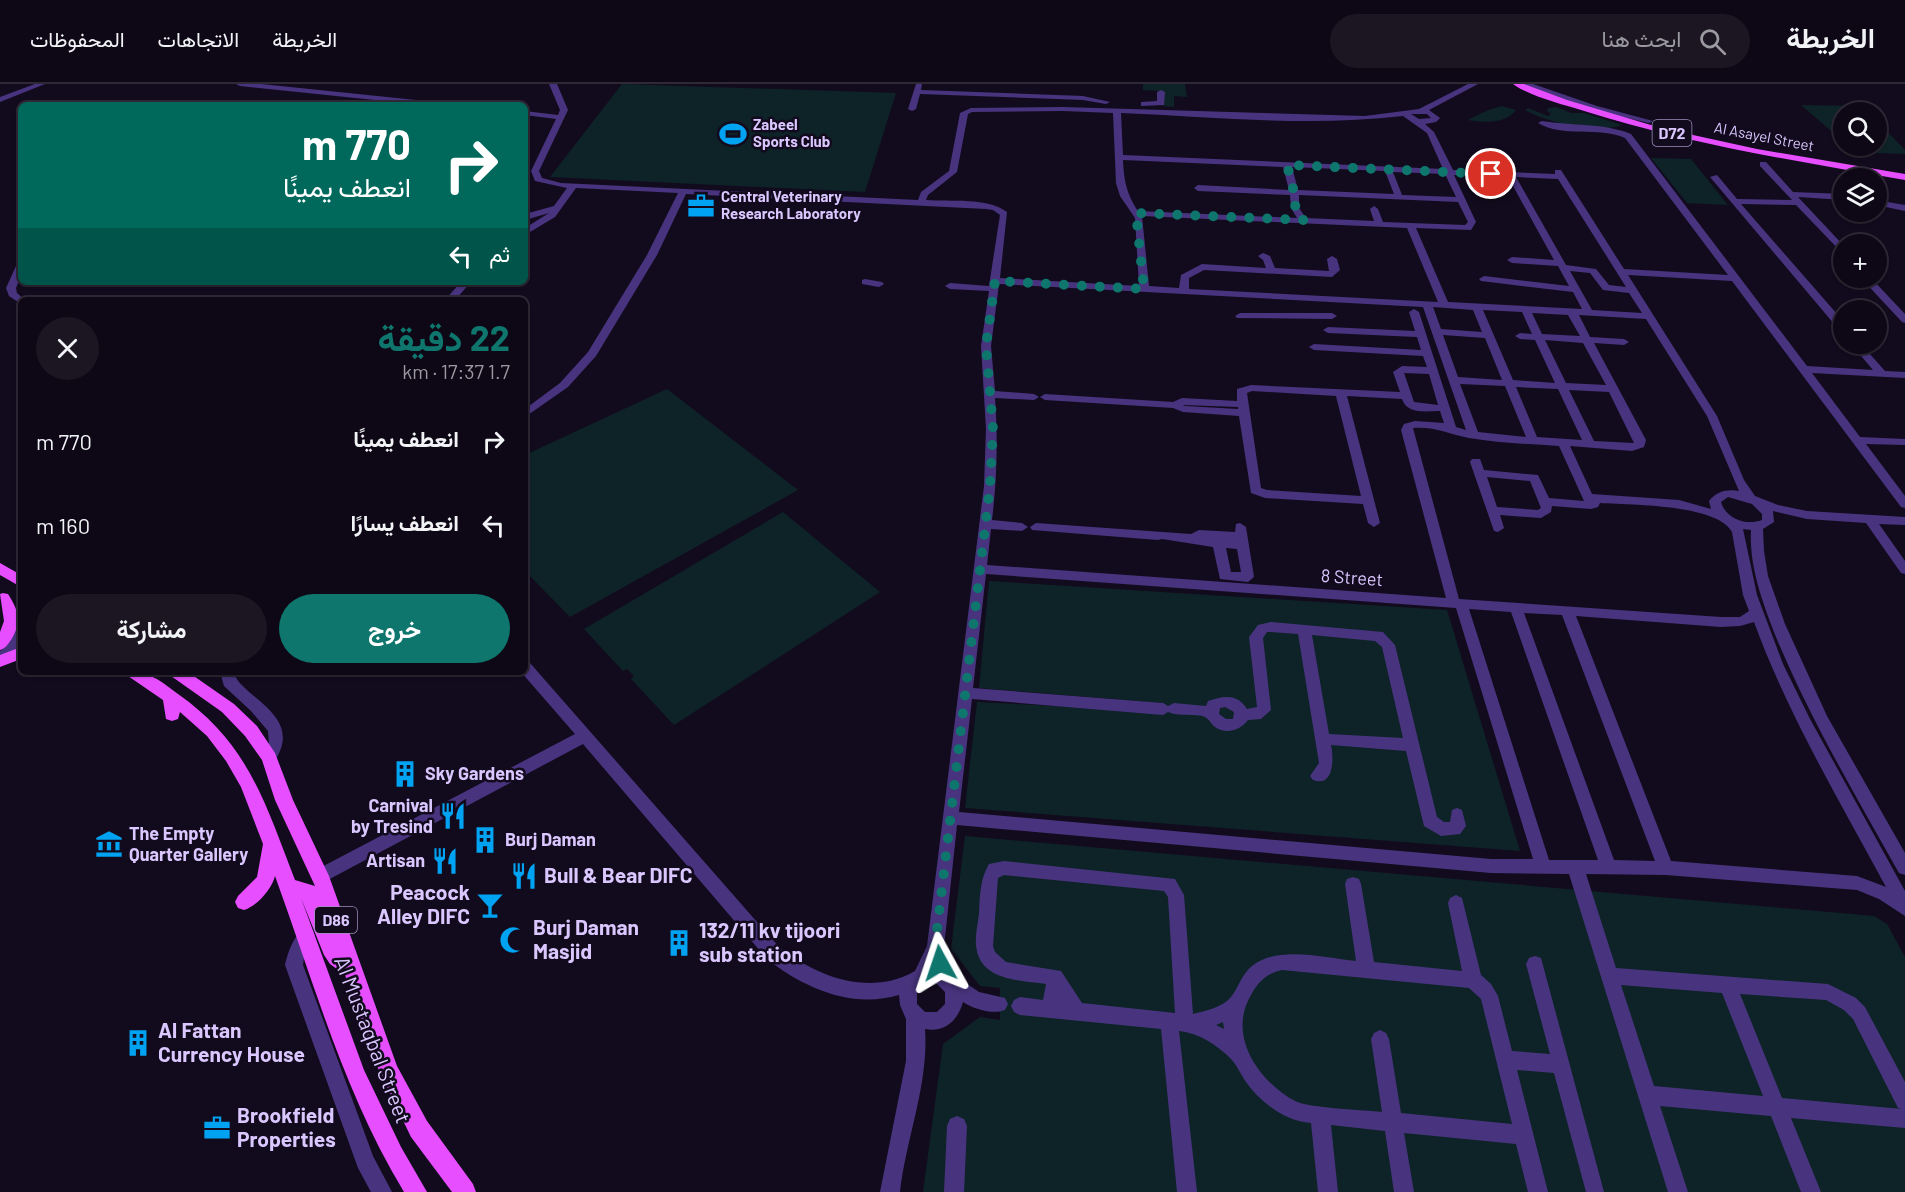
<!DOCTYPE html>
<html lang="ar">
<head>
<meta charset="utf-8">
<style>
	:root { --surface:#0e0816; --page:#1c1623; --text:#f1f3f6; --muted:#9b9aa1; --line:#2e2935; --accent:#0f766e }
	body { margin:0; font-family:Barlow,Vazirmatn,sans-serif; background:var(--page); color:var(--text); direction:rtl; height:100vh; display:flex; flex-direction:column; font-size:22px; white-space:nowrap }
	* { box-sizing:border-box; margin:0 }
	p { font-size:20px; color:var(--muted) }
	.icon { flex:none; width:33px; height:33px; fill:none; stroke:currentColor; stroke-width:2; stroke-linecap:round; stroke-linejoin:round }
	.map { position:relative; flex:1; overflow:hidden; direction:ltr }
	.sheet { position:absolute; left:18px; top:213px; width:510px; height:378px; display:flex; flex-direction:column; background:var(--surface); border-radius:9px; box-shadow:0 2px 4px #0004,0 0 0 2px var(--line); direction:rtl }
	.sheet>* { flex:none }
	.hud { position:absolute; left:18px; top:18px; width:510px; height:183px; border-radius:9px; box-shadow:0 2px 4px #0004,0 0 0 2px var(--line); direction:rtl; background:#00695c; color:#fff; overflow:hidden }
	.tools { position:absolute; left:1833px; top:18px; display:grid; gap:12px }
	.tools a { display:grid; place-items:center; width:54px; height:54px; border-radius:50%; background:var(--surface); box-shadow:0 2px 4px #0004,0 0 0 2px var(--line); font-size:30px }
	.pin { position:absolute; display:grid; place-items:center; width:51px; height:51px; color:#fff; margin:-26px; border:3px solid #fff; border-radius:50%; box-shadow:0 2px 6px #0007 }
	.me { position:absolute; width:66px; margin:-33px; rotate:355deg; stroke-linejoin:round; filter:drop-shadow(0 0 4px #0008) }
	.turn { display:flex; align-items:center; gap:21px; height:126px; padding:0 18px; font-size:27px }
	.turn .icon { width:78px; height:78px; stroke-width:2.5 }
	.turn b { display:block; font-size:42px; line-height:51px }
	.then { display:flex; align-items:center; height:57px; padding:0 18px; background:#0003; gap:12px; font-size:22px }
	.round { display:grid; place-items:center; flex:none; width:63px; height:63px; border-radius:32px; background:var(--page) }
	.head { display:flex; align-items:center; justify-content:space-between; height:102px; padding:0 18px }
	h1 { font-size:36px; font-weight:700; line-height:45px; color:var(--accent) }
	.action { display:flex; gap:12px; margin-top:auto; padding:12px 18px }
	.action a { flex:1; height:69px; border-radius:36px; background:var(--accent); color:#fff; font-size:24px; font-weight:700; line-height:69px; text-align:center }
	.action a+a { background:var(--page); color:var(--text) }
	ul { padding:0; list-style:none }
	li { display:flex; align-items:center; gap:18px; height:84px; padding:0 18px }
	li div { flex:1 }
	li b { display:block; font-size:22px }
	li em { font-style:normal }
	header { display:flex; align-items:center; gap:36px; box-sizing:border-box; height:84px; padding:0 30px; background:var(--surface); border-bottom:2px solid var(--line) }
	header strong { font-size:28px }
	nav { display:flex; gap:33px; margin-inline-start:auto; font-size:21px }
	.search { width:420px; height:54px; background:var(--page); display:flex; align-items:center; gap:15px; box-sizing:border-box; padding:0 21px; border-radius:33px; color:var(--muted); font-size:22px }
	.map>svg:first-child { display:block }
	.green { fill:#0e2328 }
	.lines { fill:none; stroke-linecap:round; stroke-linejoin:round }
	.minor { fill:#48347e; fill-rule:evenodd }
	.major { fill:#e64eff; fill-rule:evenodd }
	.route { stroke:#0f766e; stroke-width:10; stroke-dasharray:0 18 }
	.labels { text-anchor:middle; stroke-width:5; stroke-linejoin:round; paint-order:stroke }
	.far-poi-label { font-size:15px; font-weight:bold; fill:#dbc7ff; stroke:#120b1e; text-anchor:start }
	.far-street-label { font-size:15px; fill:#dbc7ff; stroke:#120b1e }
	.shield { fill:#120b1e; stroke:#9f8fbc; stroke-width:1.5 }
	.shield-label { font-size:16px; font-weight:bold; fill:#dbc7ff }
	.street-label { font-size:18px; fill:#dbc7ff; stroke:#120b1e }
	.poi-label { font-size:18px; font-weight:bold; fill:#dbc7ff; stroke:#120b1e; text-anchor:start }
	.near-poi-label { font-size:21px; font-weight:bold; fill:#dbc7ff; stroke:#120b1e; text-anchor:start }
	.near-street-label { font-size:21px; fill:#dbc7ff; stroke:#120b1e }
</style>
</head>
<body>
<header>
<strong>الخريطة</strong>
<div class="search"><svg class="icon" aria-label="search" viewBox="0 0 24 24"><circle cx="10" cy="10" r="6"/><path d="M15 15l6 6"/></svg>ابحث هنا</div>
<nav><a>الخريطة</a><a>الاتجاهات</a><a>المحفوظات</a></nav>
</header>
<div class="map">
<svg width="1905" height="1108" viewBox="0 0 1905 1108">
	<rect width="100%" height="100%" fill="#120b1e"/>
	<path class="green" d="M622,0L896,9L865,108L550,93Z
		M1143,0H1185L1187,13L1174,12V23L1163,22L1162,7L1143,6Z
		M1801,21L1857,22L1866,28H1844V62H1876L1877,37L1905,66V70L1849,68L1829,45Z
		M1502,22L1516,26C1506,40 1483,39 1468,36C1481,29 1487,26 1502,22Z
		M1556,23L1571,29H1584L1622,41C1597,50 1548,39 1525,26L1528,24L1548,32L1551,30L1547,27L1548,24Z
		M1651,74L1691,75L1728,121L1687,119Z
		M667,305L798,406L570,533L525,487V371Z
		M783,428L880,508L674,641L631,595L634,592L627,585L623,587L584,545Z
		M989,497L1447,526L1520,767L965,724L977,618L1157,627L1162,619L979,604Z
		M965,752L1874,832L1887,840L1905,873V1108H923L943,960L980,933L1000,936V904L980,902L951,865Z"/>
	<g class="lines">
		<path class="minor" d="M35,0H45L0,18V13Z
			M236,0H261L445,19L449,21H423L240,2Z
			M549,0H557L568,26L539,87L542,94L561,99L918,116L921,108L949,87L960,29L971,24L1063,23L1365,32L1419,25L1468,0H1478L1429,26L1440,34L1436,38L1425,40L1434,48L1453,86L1555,90V86H1561L1624,185L1728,191L1625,54C1598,42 1563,54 1538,39L1542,37C1571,42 1605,39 1631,50L1807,282L1873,286L1851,260H1861L1885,287L1905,288V294L1812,289L1860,353L1905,355V361L1866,360L1905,412V424L1901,423L1732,197L1628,191L1717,332L1744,396L1755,412L1778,421L1807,427L1905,433V441L1879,440L1905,477V490L1901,489L1866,439L1807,435L1773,427L1774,438L1763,445L1764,467L1768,492L1785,540L1827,632L1905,769V791L1899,789C1856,712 1810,635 1776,553C1763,519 1749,483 1751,446L1743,445L1757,511L1783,580L1810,635L1905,807V832L1879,815L1857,806L1666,791L1586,790L1616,884L1828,900L1856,914L1865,923L1905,998V1044L1791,1034L1821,1108H1801L1771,1032L1660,1022L1688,1108H1668L1569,790L1491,789L957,741L944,863L935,883L948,887L979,908L1005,914L1008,920L1005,926C992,931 974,925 963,918C958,936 945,949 925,945C929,1000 906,1054 900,1108H880L906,977V935L900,921L899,911C851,925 804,904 767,875L583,660L326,797L320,799L314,797L312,792L314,787L575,650L521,588H525V578L530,579L779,863C817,893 870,913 915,887L927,862L984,402L986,345L981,262L989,207L950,205L945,202L950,199L989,202L1000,131L993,126L986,125L686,110L657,171L596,272L568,303L525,333V325L560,299L588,268L647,171L678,109L576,104L555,133L525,151V144L549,129L525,136V130L554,122L567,104L535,97L531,87L556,35L525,31V27L558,31L560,26ZM1063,27L1113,29L1116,99L1120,112L1135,134L1139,202L1000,194L1007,128C987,113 951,118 926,116L928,111L957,88L968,30L972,28ZM1121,29C1214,33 1310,43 1403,32L1427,49L1443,85L1123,71ZM1411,30H1427L1431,34L1419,35ZM1123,76L1283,83L1289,106L1198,101L1194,104L1198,107L1290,111L1291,124L1297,134L1138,127C1126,109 1124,96 1123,76ZM1292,83L1385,87L1394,110L1298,106ZM1393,88L1445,90L1456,113L1402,111ZM1454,91L1508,93L1554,176L1512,173L1507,176L1512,179L1558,182L1569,202L1484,192L1479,195L1481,197L1573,208L1582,225L1448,218L1416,144L1471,146L1476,138ZM1516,93L1558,95L1626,203L1609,201L1596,185L1566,181ZM1299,111L1458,118L1468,138L1465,141L1383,138L1378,125L1374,122L1370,125L1374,137L1306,134L1299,124ZM1142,132L1407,144L1438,218L1189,205V194L1204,186L1332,193L1340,186L1337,175L1332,172L1327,175L1329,187L1275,184L1270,172L1263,169L1258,172L1263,176L1266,184L1202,180L1181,191L1179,204L1149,202ZM1570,187L1590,189L1603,206L1629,209L1642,229L1592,226ZM999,200L1423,223L1466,346L1456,343L1419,228L1414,225L1409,228L1415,247L1328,243L1323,246L1328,249L1417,253L1421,266L1314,260L1309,263L1314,266L1423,272L1427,283L1402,282L1393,288L1400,308L1251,301L1237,305V317L1182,314L1173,318L1045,310L1040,313L1045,316L1173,324L1183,328L1239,332L1251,409L1265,414L1363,420L1368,439L1374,443L1380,439L1347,312L1402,315C1407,331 1427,327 1440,327L1444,339L1415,337L1404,340L1401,346L1446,514L987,481L991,445L1022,447L1028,443L1022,439L992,436C997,395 998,355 995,314L1034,316L1039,313L1034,310L995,307L991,262ZM1433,223L1473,226L1482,248L1441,245ZM1483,226L1522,228L1532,250L1520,249L1515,252L1520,255L1535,256L1555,299L1513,296ZM1532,229L1568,231L1580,252L1542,250ZM1579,231L1646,235L1707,332L1739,407C1727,405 1717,407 1709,417L1711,425L1679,416L1592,410L1570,362L1632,367L1644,363L1646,356L1594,259L1624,261L1629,258L1624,255L1590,253ZM1443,251L1485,254L1502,296L1458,293ZM1545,256L1583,259L1606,301L1566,299ZM1404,289L1429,290L1438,321L1414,318ZM1460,300L1505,302L1526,353L1478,348ZM1516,303L1558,305L1582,356L1537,353ZM1569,306L1609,308L1634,359L1594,357ZM1252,307L1336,312L1361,412L1267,406L1261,404L1247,309ZM1183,321L1238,323V325L1185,322ZM1413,344C1433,342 1449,350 1469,354C1498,359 1529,360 1559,362L1584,417L1549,414L1538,391L1484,386L1480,375H1472L1470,378L1494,447L1498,448L1504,444L1500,431L1541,434L1551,428L1552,422L1591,425L1598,423L1600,419C1630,421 1717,420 1732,448L1743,511L1749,527L1740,533H1721L1459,515ZM1487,393L1530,397L1541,424L1538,426L1497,423ZM1728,413L1752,420L1762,430V436C1746,442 1726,435 1721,418ZM986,490L1456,524L1533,775H1491L959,728L972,615L1163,631L1168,628C1179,633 1197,629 1205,633C1209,635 1212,641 1215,643C1226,651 1241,646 1248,636L1261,635L1271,626L1263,554L1267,548H1271L1298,550L1319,679L1310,692L1313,696C1334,704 1334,674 1331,661L1406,667L1424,742L1441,752L1460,750L1466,742L1462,726L1457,724L1452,726L1450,738H1444L1437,733L1395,561L1383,548L1271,538L1258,541L1249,553L1257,623L1247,625C1237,609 1223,612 1208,617L1206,622L1174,619L1168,622L1163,619L973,604ZM1469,525L1511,528L1598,776H1549ZM1524,529L1562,531L1655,777L1614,776ZM1576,532L1721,543L1740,542L1754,538C1788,631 1839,716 1886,803L1857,792L1671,777ZM1312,551L1375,557L1382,563L1403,654L1329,650ZM1225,623L1234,628L1233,635H1226L1219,630L1220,624ZM926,899H936L945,908V920L937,928H925L917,920V908ZM1621,901L1722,909L1763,1012L1654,1002ZM1740,910L1826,916L1844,926L1853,935L1898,1024L1902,1025L1782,1014Z
			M916,0H922L921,6L1083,12L1110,18L1106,20L1083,16L920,10L916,25L912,27L908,25Z
			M1522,0H1533L1597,22L1653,37L1649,39L1592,26Z
			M1161,6L1165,8L1164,21L1141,22V18L1157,17V8Z
			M1760,78H1766L1793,108L1844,110V116L1798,113L1844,162V171L1796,121L1741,120L1844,238V248L1840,247L1710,93L1717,91L1737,115L1792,116L1760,82Z
			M1876,116L1905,121V127L1876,121Z
			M21,179V192L16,204L17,209L25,216H21V220L9,212L6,204L16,182Z
			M1861,194H1871L1905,230V239L1902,238Z
			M865,195L882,198L884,200L879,203L862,200V196Z
			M461,198H471L455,216H445Z
			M1240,229H1332L1337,232L1332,235L1237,234L1235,232Z
			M1036,439L1191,450L1199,446L1235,448L1236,440L1240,439L1246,443L1254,493L1248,498L1220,495L1213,463L1162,455L1158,456L1032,446L1030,443ZM1226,464L1237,465L1241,488H1231Z
			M21,543V567L0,579V567L3,565L0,566V554Z
			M220,588H234C236,597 241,600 248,607C273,628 296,645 274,678L269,680L264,678L262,674L269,660L268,647L251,627L224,602Z
			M1004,777L1175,795L1184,811L1193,930C1205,927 1223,923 1231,913C1239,903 1241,891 1252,882C1278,861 1325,874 1356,877L1345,800L1347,795L1353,793L1359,795L1361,800L1374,878L1462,887L1448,819L1450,814L1456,811L1462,814L1481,891L1491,900L1498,912L1512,967L1550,970L1526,880L1529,874L1535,872L1541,874L1604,1108H1586L1554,989L1517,986L1548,1108H1528L1516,1060L1404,1049L1414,1108H1394L1385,1047L1331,1041L1338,1108H1318L1311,1039C1285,1037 1261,1019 1246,998C1241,991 1237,981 1231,975C1217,961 1199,949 1179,947L1197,1108H1177L1161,945L1020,931L1014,928L1011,922L1014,916L1020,913L1043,916L1046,900C1019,896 979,897 976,861C975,851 978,839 979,829C980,811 980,795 989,780ZM1004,791L1164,807L1168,813L1175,929L1082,919L1061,887L1006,878L995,868L993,862L998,794ZM1282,886L1469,904L1481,915L1512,1040L1401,1029L1389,955L1386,949L1380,946L1374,949L1371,955L1382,1028C1364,1026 1309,1024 1295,1017C1258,997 1227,951 1251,911C1258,898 1267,889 1282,886ZM1223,938L1224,945L1216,941Z
			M307,844L313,846L315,852L304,873L303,881L373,1072L392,1108H371L358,1084L285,881C288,868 294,849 307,844Z
			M957,1032L964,1035L967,1042L964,1108H944L947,1042L950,1035Z"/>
		<path class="major" d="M1513,0H1524L1567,16L1661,44L1757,65L1905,90V96C1796,77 1687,60 1581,26C1561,20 1529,12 1513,0Z
			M0,479L21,491V503L0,491Z
			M3,509L8,510C19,527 22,538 11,556C7,561 6,564 0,566V548L4,537L0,510Z
			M21,563V575L0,583V571Z
			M125,588C151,588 158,595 178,610C249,660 265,719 295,796L315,802L275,716L262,676L245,652L222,628L171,592L168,588H188L234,620L257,642L275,669L293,716L329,792L397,982L427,1037L473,1100L476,1108H452L411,1053L379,987L345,891L330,880L324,871L301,814L364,986L401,1063L427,1108H404C344,1009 314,899 275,792C272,805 257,822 244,826L238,824L235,818L238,812L257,793L263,760L241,703L226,677L207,652L180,628L178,635L172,637L166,635L163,616L128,592Z"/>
	</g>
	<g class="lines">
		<path class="route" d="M940,879L935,863L990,402L993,345L986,262L995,197L1144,205L1136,129L1304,136L1295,124L1296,116L1287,81L1491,90"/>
	</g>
	<defs>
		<symbol id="stadium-bare" viewBox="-9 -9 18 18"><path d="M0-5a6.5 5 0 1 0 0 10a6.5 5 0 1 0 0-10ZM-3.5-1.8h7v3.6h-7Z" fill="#00a2f2" stroke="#120b1e" stroke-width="2.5" paint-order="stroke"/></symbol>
		<symbol id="office-bare" viewBox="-9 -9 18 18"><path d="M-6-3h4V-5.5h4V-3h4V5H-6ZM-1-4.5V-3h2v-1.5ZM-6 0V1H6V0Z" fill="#00a2f2" stroke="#120b1e" stroke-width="2.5" paint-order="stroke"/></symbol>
		<symbol id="building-bare" viewBox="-9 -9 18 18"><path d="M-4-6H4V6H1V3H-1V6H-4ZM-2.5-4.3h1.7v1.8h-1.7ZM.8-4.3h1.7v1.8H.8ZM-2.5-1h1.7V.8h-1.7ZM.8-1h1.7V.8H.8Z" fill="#00a2f2" stroke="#120b1e" stroke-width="2.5" paint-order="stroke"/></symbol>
		<symbol id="restaurant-bare" viewBox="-9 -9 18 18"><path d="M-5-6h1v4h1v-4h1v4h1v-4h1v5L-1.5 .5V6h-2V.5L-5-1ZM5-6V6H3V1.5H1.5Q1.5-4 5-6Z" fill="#00a2f2" stroke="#120b1e" stroke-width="2.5" paint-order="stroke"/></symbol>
		<symbol id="museum-bare" viewBox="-9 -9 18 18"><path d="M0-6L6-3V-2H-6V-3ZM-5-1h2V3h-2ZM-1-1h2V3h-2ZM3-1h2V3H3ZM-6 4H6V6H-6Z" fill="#00a2f2" stroke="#120b1e" stroke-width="2.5" paint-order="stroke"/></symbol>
		<symbol id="bar-bare" viewBox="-9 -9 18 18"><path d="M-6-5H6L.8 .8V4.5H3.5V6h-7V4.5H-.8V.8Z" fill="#00a2f2" stroke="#120b1e" stroke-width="2.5" paint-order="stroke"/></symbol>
		<symbol id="mosque-bare" viewBox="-9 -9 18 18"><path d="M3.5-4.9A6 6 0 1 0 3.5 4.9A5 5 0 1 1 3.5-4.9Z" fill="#00a2f2" stroke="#120b1e" stroke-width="2.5" paint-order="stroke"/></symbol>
	</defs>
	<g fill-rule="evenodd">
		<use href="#stadium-bare" x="714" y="31" width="38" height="38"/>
		<use href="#office-bare" x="682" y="103" width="38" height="38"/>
		<use href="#building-bare" x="386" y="671" width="38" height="38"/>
		<use href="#restaurant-bare" x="434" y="713" width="38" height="38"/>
		<use href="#building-bare" x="466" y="737" width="38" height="38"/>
		<use href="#museum-bare" x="90" y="741" width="38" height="38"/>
		<use href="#restaurant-bare" x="426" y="758" width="38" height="38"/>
		<use href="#restaurant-bare" x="505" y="773" width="38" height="38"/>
		<use href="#bar-bare" x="471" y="802" width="38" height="38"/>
		<use href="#mosque-bare" x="494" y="837" width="38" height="38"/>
		<use href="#building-bare" x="660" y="840" width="38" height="38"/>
		<use href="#building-bare" x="119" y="940" width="38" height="38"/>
		<use href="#office-bare" x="198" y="1025" width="38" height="38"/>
	</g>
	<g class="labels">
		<g class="far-poi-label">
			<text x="753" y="46">Zabeel<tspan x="753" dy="17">Sports Club</tspan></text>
			<text x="721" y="118">Central Veterinary<tspan x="721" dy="17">Research Laboratory</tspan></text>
		</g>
		<g class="far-street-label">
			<text transform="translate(1764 53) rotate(11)" y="5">Al Asayel Street</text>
		</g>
		<g class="shield">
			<rect x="1652.5" y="36" width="39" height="26" rx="4.5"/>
			<rect x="315" y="823" width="42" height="26" rx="4.5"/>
		</g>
		<g class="shield-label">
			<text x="1672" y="55">D72</text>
			<text x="336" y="842">D86</text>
		</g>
		<g class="street-label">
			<text transform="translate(1352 494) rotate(4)" y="6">8 Street</text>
		</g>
		<g class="poi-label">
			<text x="425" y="696">Sky Gardens</text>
			<text x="433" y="728" text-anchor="end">Carnival<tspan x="433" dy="21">by Tresind</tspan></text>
			<text x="129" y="756">The Empty<tspan x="129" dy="21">Quarter Gallery</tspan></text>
			<text x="505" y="762">Burj Daman</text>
			<text x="425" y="783" text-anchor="end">Artisan</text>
		</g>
		<g class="near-poi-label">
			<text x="544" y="799">Bull &amp; Bear DIFC</text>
			<text x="470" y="816" text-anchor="end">Peacock<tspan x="470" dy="24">Alley DIFC</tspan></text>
			<text x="533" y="851">Burj Daman<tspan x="533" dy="24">Masjid</tspan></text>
			<text x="699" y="854">132/11 kv tijoori<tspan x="699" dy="24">sub station</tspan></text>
			<text x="158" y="954">Al Fattan<tspan x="158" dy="24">Currency House</tspan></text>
			<text x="237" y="1039">Brookfield<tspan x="237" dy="24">Properties</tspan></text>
		</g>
		<g class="near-street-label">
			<text transform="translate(372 956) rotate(69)" y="7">Al Mustaqbal Street</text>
		</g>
	</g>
</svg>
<div class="tools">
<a><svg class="icon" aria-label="search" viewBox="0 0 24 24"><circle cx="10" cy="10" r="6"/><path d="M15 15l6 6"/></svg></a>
<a><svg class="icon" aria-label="layers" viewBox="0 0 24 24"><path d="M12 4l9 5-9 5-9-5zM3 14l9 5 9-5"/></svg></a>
<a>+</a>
<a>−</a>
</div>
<div class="pin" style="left:1491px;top:90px;background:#d93025"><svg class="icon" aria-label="arrive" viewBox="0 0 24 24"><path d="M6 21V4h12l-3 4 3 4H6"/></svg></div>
<svg class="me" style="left:940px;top:879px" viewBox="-20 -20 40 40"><path d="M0-17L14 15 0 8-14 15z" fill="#0f766e" stroke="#fff" stroke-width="4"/></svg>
<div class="hud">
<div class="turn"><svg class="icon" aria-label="right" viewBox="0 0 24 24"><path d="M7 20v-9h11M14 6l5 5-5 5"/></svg><div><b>770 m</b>انعطف يمينًا</div></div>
<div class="then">ثم<svg class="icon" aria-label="left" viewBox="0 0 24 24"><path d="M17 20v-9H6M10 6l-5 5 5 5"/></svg></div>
</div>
<section class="sheet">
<div class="head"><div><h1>22 دقيقة</h1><p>1.7 km · 17:37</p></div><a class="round"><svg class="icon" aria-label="close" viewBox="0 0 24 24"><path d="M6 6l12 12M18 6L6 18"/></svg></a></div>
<ul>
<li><svg class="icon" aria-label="right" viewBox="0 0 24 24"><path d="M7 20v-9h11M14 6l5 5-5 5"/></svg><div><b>انعطف يمينًا</b></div><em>770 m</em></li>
<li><svg class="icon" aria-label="left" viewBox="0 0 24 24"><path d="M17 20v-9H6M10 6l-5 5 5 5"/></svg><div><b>انعطف يسارًا</b></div><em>160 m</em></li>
</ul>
<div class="action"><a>خروج</a><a>مشاركة</a></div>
</section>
</div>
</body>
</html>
